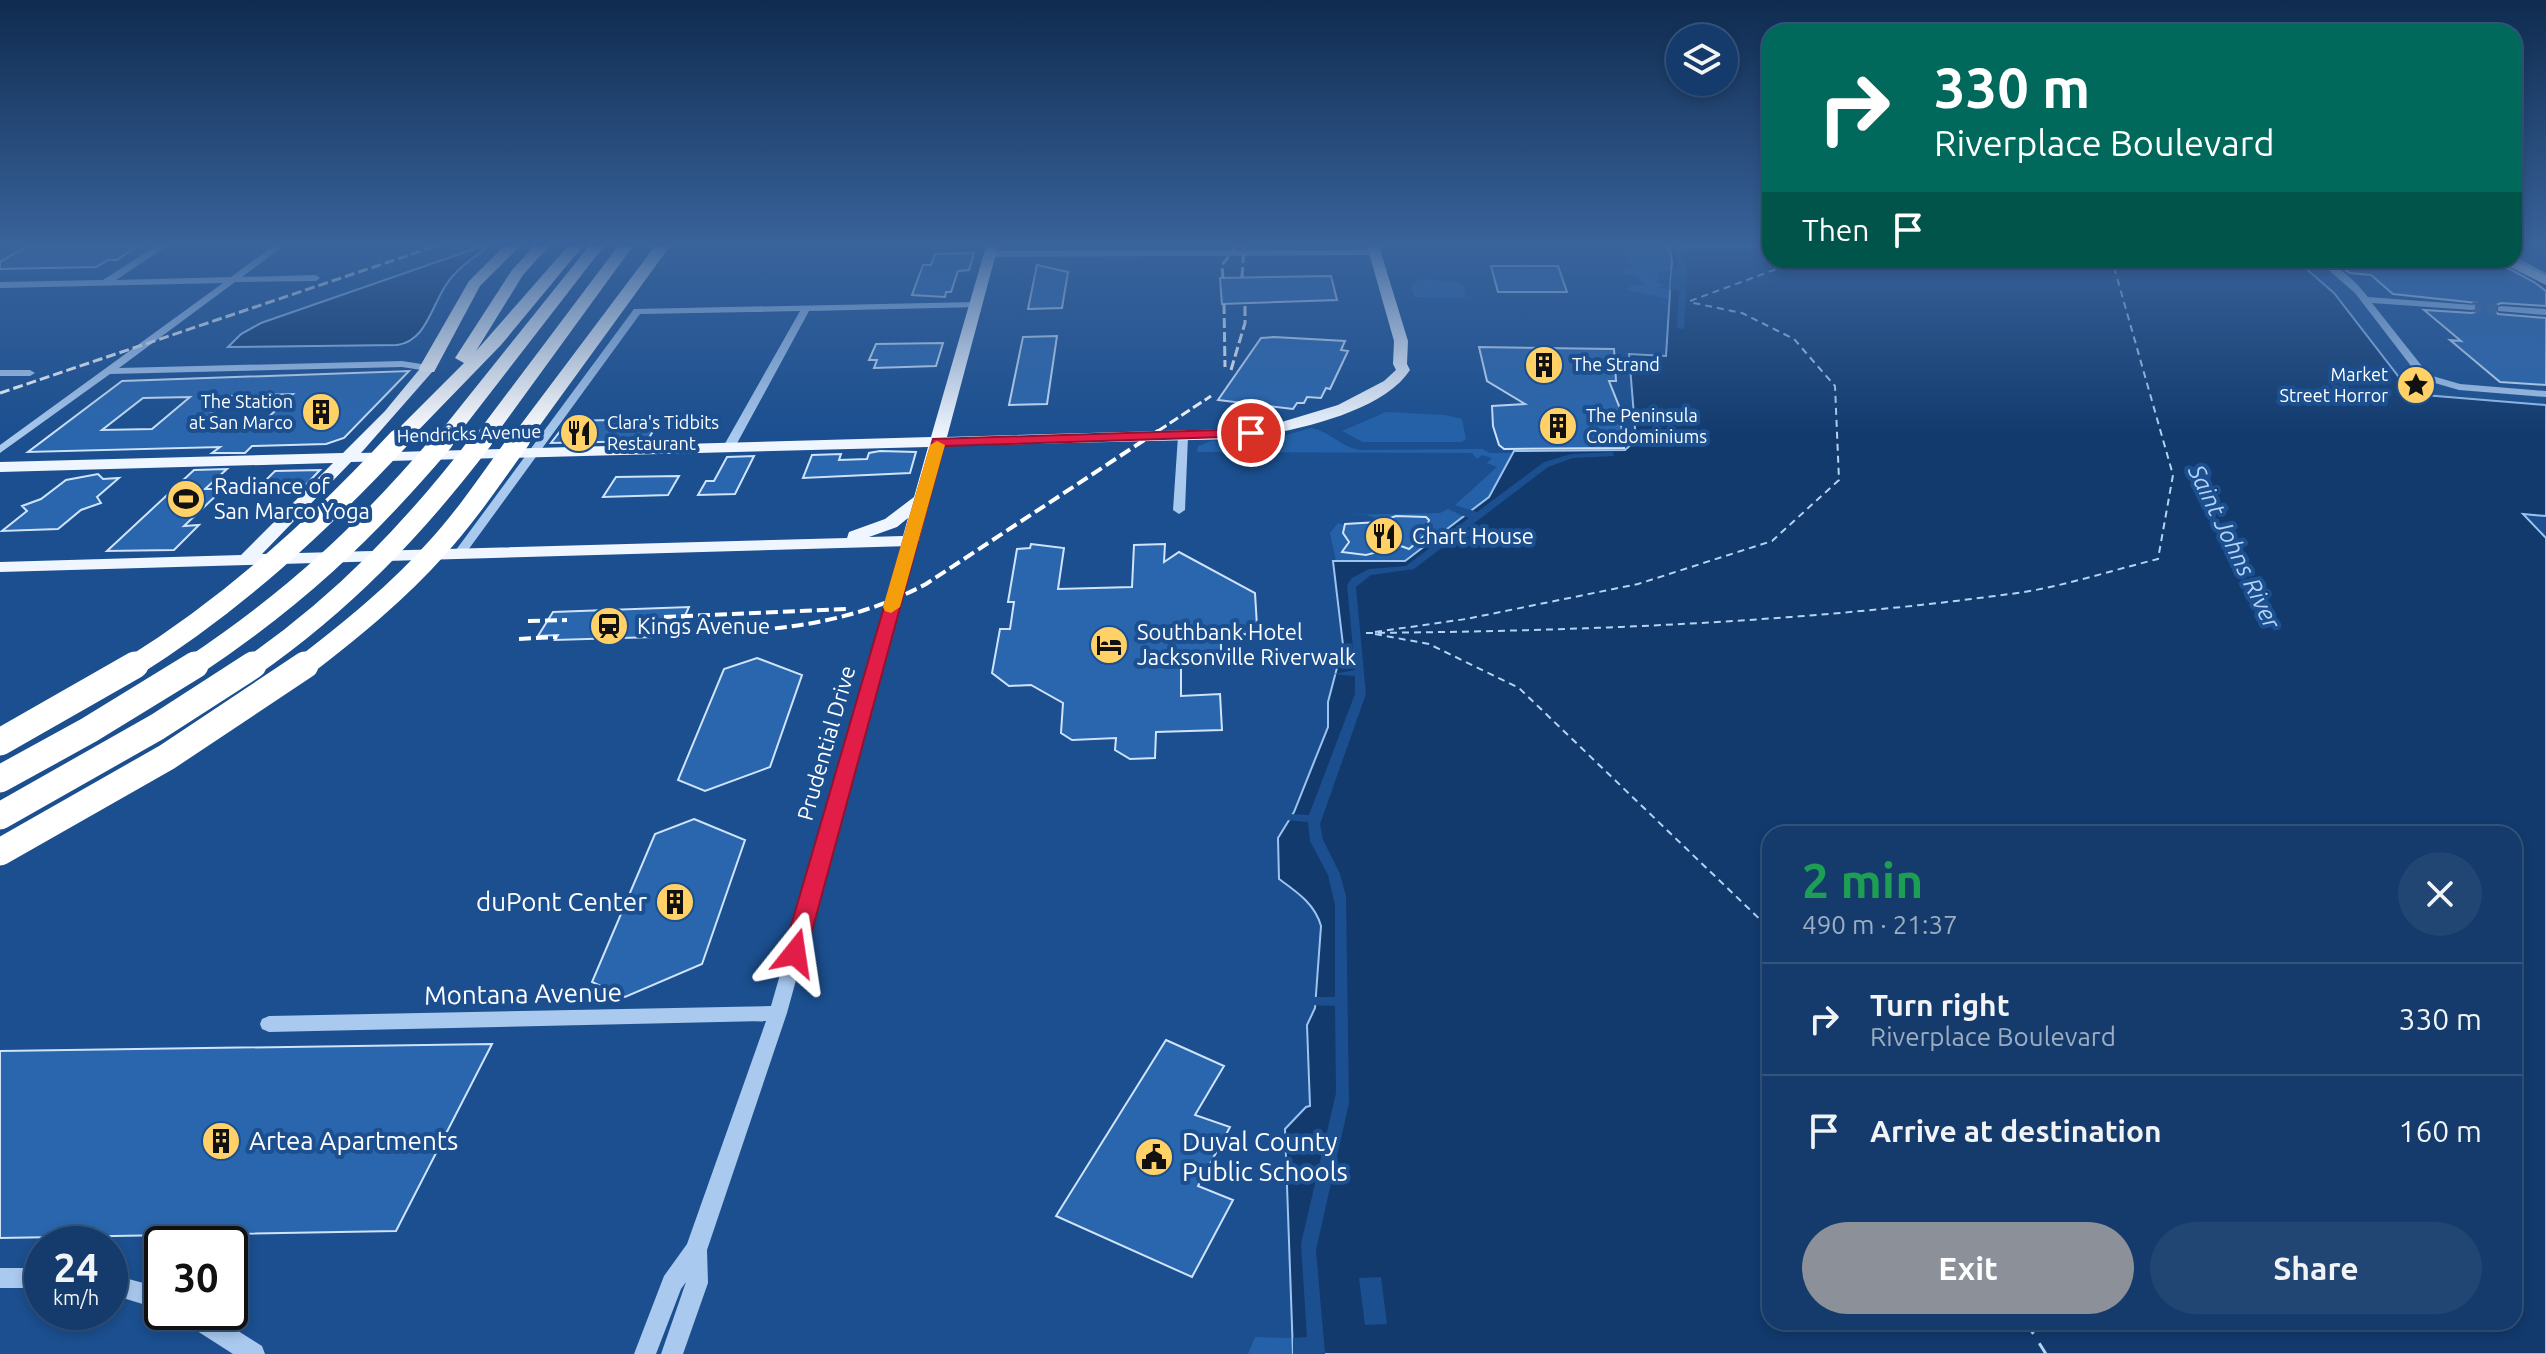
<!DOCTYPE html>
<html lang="en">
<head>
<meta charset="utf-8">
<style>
	:root { --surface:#143b6b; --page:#214673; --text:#f1f3f6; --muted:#9dadc1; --line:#33557e; --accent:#8c9099 }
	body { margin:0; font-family:Ubuntu,sans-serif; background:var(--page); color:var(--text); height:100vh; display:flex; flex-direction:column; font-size:30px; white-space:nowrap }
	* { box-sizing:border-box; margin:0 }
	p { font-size:26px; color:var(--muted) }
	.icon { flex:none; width:44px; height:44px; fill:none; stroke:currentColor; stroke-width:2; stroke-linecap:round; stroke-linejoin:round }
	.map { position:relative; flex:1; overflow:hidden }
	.sheet { position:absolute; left:1762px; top:826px; width:760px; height:504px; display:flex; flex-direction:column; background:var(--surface); border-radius:24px; box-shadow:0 4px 12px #0003,0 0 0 2px var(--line) }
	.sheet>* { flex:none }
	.banner { position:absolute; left:1762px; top:24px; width:760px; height:244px; border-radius:24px; box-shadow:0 4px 12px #0003,0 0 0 2px var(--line); background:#00695c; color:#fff; overflow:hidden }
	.controls { position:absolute; left:1666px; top:24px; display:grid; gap:16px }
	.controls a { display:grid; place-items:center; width:72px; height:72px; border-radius:50%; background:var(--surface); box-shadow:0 4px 12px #0003,0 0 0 2px var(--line); font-size:40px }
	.speed { position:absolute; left:24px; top:1226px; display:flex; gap:16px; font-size:40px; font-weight:700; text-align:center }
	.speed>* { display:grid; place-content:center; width:104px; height:104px; border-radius:50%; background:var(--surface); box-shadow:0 4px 12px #0003,0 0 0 2px var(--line); line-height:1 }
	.speed small { font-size:20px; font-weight:400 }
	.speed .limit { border:4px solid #111; border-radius:12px; background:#fff; color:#111 }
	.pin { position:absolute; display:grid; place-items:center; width:68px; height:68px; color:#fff; margin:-34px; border:4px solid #fff; border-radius:50%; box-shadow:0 2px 8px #0007 }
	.me { position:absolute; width:88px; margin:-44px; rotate:15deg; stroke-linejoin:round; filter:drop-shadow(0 0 6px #0008) }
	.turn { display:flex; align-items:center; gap:28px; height:168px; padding:0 40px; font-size:36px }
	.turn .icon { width:104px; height:104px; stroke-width:2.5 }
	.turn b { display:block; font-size:56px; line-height:68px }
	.then { display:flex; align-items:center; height:76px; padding:0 40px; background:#0003; gap:16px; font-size:30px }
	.round { display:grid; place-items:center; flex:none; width:84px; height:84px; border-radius:42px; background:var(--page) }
	.headline { display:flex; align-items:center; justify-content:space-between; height:136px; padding:0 40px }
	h1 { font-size:48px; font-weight:700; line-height:60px; color:#1e9e55 }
	.action { display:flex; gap:16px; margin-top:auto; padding:16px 40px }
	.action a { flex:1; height:92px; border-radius:48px; background:var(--accent); color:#fff; font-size:32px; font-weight:700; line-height:92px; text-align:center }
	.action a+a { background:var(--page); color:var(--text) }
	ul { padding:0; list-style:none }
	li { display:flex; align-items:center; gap:24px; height:112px; padding:0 40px; border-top:2px solid var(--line) }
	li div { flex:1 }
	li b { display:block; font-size:30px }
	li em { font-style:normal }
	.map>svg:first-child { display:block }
	.green { fill:#2461a8 }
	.water { fill:#123a6d; stroke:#9cc4f0; stroke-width:2; fill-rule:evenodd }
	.pier { fill:#1b4f8f }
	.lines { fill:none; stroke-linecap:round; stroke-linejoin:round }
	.ferry-far1 { stroke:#b5d3f5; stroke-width:2; stroke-dasharray:7 5; stroke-linecap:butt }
	.ferry { stroke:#b5d3f5; stroke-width:3; stroke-dasharray:14 11; stroke-linecap:butt }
	.building { fill:#2a66ad; stroke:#cfe3fa; stroke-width:2; fill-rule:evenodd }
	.minor-tunnel { stroke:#3d69a0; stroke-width:10; stroke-dasharray:10 5; stroke-linecap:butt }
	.minor { fill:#a9c9ee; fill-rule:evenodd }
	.major { fill:#f0f6ff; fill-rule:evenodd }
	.highway { fill:#fff; fill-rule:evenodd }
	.rail-far1 { stroke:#fff; stroke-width:3; stroke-dasharray:10 4; stroke-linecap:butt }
	.rail { stroke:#fff; stroke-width:4; stroke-dasharray:12 5; stroke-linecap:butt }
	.highway-bridge-far1 { stroke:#fff; stroke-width:21 }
	.highway-bridge { stroke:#fff; stroke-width:27 }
	.route { fill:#e11d48; stroke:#92132f; stroke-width:2 }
	.slow { fill:#f59e0b }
	.labels { text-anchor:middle; stroke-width:8; stroke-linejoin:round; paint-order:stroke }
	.far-poi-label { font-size:18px; fill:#fff; stroke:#1b4f8f; text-anchor:start }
	.far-street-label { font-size:18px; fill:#fff; stroke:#1b4f8f }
	.poi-label { font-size:22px; fill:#fff; stroke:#1b4f8f; text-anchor:start }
	.street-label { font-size:22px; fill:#fff; stroke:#1b4f8f }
	.water-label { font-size:24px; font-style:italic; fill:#b5d3f5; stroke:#1b4f8f }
	.near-poi-label { font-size:26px; fill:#fff; stroke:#1b4f8f; text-anchor:start }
	.near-street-label { font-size:26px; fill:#fff; stroke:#1b4f8f }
</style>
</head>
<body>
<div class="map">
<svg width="2546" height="1354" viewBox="0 0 2546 1354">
	<rect width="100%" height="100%" fill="#1b4f8f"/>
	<path class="green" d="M1629,246L1669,247L1672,269L1651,274L1660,276L1656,281L1664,286L1656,287L1670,290V299L1627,290L1631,285H1645L1638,277L1639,275L1623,274L1620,270L1634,266L1626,263L1629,258L1624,251Z
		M1421,279L1458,282L1463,284L1466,298L1415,297L1410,285Z
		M1386,412L1445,415L1462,419L1466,439L1461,442H1363L1342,431Z
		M1311,428C1330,431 1340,447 1360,450L1482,449L1490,453H1513L1489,497L1472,511L1455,505L1497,467L1487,463L1492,458L1482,455L1477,459L1472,453L1197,452L1198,446L1214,440L1219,443L1283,436Z
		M1448,509L1465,517L1405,561H1336L1330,533L1338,523L1344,525L1343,531L1347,542L1342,552L1369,556L1400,547L1410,549L1424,535L1429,520L1426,516H1396L1385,521L1366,515H1340L1440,513Z
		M1255,1337L1293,1338V1354H1248Z"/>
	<path class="water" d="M1669,246H1770V260H2296L2334,293L2412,394L2546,405V516L2523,514L2546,538V1354H1293L1285,1129L1306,1107L1310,1106L1307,1025L1315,1008L1321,926C1315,904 1297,892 1279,879L1278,838L1294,812L1328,727V702L1343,645L1333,561H1405L1489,497L1514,451L1625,450L1636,440L1629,354L1666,356L1672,260ZM1770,834H2514V1322H1770Z
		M488,247C473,258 456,269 446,285C431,307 426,341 397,345L228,347L241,334L261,323L477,248Z"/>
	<path class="pier" d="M1681,246L1687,274L1684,329L1677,328L1679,291L1670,290L1672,268H1679L1676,248L1669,246Z
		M1613,452L1614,456L1573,458L1548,467L1414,569L1371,575L1356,587L1366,694L1320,824L1323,840L1340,874L1346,896L1349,1103L1316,1250L1325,1354H1293V1338L1307,1337L1301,1244L1336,1093L1335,1006L1311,1005L1312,997H1335V905L1328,875L1310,841L1308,822L1286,820L1288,814L1309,815L1355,694V676L1333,674L1355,670L1347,585L1352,578L1369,569L1406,566L1469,518L1461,515L1465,512L1468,509L1477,512L1544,462L1571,454Z
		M1381,1277L1387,1324L1365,1325L1359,1278Z"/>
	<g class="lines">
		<path class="ferry-far1" d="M1690,301L1801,260
			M1375,632L1466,619L1638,584L1772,541L1839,480L1835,386L1794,339L1742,313L1689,302
			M1366,633C1581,631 1797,623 2010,594C2059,588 2109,571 2158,559L2173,475L2112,260
			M1375,634L1429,644L1519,688L1770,929"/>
		<path class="ferry" d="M2026,1322L2046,1354"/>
	</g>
	<path class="building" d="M27,246H138L117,260H108L96,267L0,269V262Z
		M974,253L969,270L958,271L951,292H946L945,297L912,295L923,265H931L935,254Z
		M2330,260H2493L2534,282L2546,291V306L2501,303L2496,305L2495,311L2498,314L2546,318V385L2500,382L2450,340L2461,341L2424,310L2472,313L2477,311V303L2393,294L2371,275L2350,273Z
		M1037,265L1068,272L1062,308L1028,309Z
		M1491,266H1558L1567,292H1498Z
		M1331,276L1337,300L1222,304L1220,278Z
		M1057,336L1047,404L1009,405L1023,337Z
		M1274,337L1345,341L1341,350L1348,351L1330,389L1326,388L1321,398L1307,397L1304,403H1297L1293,409L1218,400L1261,338Z
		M943,343L936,366L874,368L877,360H869L876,344Z
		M1479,347L1614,349L1616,381H1609L1619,406L1624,448L1504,449L1499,445L1493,426L1492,406L1525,404L1487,381Z
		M409,371L344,438L326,444L252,446L245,453H212L220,447L28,452L122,381ZM293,394L259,426L195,427L232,396ZM190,397L152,429L102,430L143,398Z
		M609,420L606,425L658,423L647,441L551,443L568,421Z
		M880,451L916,452L910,473L803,478L812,455L841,454L839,460L867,459L869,453Z
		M754,456L735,494L698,495L706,481H714L727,457Z
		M227,469L205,489H223L184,526L199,525L174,550L107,551L194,470Z
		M320,470L300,491L274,492V488H258L275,471Z
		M98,474L103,479L119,478L97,497L101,503L81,510L58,529L2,531L27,511L22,506L41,499L66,480Z
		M679,476L668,495L603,497L616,477Z
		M1396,516L1426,517L1429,520L1424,536L1409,549L1401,546L1366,555L1342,552L1349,542L1343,533L1345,524L1379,522Z
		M1031,544L1064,548L1058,589L1132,587L1134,545L1165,544L1164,562L1179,552L1255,593L1257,626L1249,634L1221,636V651L1206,659L1181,660V696L1220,694L1222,730L1156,732L1155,758L1130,759L1115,750L1116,738L1072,740L1061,733L1063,703L1031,685L1009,686L992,673L1000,629H1010L1014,602H1008L1017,549L1030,548Z
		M689,607L678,631L657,632L654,637L555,640L558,635L538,636L553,612Z
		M757,658L802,675L770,767L705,791L678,780L724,669Z
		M694,819L745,840L702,964L625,997L592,982L655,834Z
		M1166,1040L1224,1066L1195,1115L1230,1127L1198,1186L1233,1200L1192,1277L1056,1216Z
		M492,1044L396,1231L0,1238V1051Z"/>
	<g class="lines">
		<path class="minor-tunnel" d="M2472,307L2501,309"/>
		<path class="minor" d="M156,246H167L116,280L231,277L273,246H283L242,277L316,275L320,278L316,281L235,282L119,368L402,361L428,365L433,368L428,371L402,367L110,374L0,453V445L223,283L0,288V282L103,280Z
			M1374,250L1377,251V255L990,257L986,254L990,251Z
			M2514,256L2546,273V280L2511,261L2514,260Z
			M2317,260C2335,260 2357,283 2368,297L2475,305V309L2472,310L2372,303L2429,375L2460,384L2546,391V397L2459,390L2421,379L2355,293Z
			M976,302L981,305L979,307L809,311L735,447L729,450L723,447L800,311L640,314L463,557L459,558L453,554L634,309Z
			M2501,306L2546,309V315L2498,311V307Z
			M0,370H30L35,373L30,376H0Z
			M1183,433L1188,436L1185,510L1179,514L1173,510L1178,436Z
			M910,537L916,541L787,1013L707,1250L708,1283L683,1354H661L686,1282L681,1289L656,1354H634L664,1276L687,1244L766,1021L269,1032L262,1029L260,1024L262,1019L269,1016L771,1006L904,541Z
			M0,1268H42V1288H0Z
			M110,1274L162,1288V1310L110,1294Z
			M177,1312H208L262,1346L265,1354H233L180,1320Z"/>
		<path class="major" d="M986,246H998L947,437L1234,429L1275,424L1338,405L1384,381L1396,370L1393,364L1394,341L1367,246H1379L1408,341L1407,364L1410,370C1382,414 1284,434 1234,439L944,446L919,541L910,546L0,572V562L241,555L333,463L0,472V462L343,453L385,411L423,365L428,364L435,368L433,371L361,453L931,437ZM928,447L914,497L885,519L849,532L847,538L262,554L351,462ZM908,518L903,536L869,537L897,527Z
			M2496,260H2512L2546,276V285Z"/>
		<path class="highway" d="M504,246H520L480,286L434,372H422L419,368L469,281Z
			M534,246H549L523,275L476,351L568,246H583L501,345L406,443H392L390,439L392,435L464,363L455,358L512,270Z
			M589,246H604L450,445H436L434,441L436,437Z
			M618,246H633L489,444H475L473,440L475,436Z
			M655,246H670L527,443H513L511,439L513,435Z"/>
		<path class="rail-far1" d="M1242,277L1244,246
			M1223,278L1222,265L1237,246
			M1224,304L1225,367
			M1231,370L1245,323V303
			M0,393L436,246
			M1158,431L1211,396"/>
		<path class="rail" d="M664,617L848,609
			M528,621L567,620
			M656,634C754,632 838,631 926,584L1161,429
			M519,639L557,637"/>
		<path class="highway-bridge-far1" d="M132,667C233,604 318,526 399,439
			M192,667C294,599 364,534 443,441
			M251,667C343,603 414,529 482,440
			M303,667C350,631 398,592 437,548C468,514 493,476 520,439"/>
		<path class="highway-bridge" d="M0,742L135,665
			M0,779L89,730L195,665
			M0,816L157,727L253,665
			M0,852L167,757L305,665"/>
	</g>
	<linearGradient id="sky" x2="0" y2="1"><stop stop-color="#0f2b4f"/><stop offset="0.56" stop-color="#39639b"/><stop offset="1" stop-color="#39639b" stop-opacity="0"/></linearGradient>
	<rect width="2546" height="436" fill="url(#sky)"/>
	<path class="route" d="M1251,429L1256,430V436L944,446L806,953L803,960L795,962L787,960L783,953L933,439Z"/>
	<path class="slow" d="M937,441L945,445L900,607L891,613L885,611L883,607L930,445Z"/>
	<defs>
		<symbol id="building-disc" viewBox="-11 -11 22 22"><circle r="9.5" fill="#ffd166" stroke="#1b4f8f"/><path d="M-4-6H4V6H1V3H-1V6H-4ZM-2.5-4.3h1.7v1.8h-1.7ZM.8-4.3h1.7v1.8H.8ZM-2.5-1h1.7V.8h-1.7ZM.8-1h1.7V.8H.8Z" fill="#111"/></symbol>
		<symbol id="sight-disc" viewBox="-11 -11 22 22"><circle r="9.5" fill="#ffd166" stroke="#1b4f8f"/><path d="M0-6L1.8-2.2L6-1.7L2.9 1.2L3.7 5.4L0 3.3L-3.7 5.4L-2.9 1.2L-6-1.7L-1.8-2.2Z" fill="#111"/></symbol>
		<symbol id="restaurant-disc" viewBox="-11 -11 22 22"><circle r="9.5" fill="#ffd166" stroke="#1b4f8f"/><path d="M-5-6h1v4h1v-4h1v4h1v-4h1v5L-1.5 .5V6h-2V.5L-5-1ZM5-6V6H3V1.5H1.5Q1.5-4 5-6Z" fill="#111"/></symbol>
		<symbol id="stadium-disc" viewBox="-11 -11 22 22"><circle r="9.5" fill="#ffd166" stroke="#1b4f8f"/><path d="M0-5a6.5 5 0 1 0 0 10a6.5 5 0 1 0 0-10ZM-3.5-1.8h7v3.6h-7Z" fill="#111"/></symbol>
		<symbol id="station-disc" viewBox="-11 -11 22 22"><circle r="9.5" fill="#ffd166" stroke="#1b4f8f"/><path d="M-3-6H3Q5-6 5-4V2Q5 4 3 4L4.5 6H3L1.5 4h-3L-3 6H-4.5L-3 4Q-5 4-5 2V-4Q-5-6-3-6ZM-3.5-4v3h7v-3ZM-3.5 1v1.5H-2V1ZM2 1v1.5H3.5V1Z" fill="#111"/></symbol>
		<symbol id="hotel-disc" viewBox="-11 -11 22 22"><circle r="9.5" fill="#ffd166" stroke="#1b4f8f"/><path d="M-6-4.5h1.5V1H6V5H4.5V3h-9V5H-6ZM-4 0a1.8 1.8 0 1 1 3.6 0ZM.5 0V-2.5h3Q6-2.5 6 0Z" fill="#111"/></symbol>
		<symbol id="civic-disc" viewBox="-11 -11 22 22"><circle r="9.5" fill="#ffd166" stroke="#1b4f8f"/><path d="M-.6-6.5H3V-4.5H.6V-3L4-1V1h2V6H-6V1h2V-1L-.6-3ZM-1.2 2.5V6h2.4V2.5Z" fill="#111"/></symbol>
	</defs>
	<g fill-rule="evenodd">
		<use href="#building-disc" x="1522" y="343" width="44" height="44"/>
		<use href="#sight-disc" x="2394" y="363" width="44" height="44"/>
		<use href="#building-disc" x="299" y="390" width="44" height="44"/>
		<use href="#building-disc" x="1536" y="404" width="44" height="44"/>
		<use href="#restaurant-disc" x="557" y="411" width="44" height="44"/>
		<use href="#stadium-disc" x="164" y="477" width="44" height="44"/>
		<use href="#restaurant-disc" x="1362" y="514" width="44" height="44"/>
		<use href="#station-disc" x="587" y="604" width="44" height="44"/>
		<use href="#hotel-disc" x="1087" y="623" width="44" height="44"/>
		<use href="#building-disc" x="653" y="880" width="44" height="44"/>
		<use href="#building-disc" x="199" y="1119" width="44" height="44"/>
		<use href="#civic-disc" x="1132" y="1135" width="44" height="44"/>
	</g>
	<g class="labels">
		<g class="far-poi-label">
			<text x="1572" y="371">The Strand</text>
			<text x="2388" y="381" text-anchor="end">Market<tspan x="2388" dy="21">Street Horror</tspan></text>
			<text x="293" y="408" text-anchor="end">The Station<tspan x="293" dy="21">at San Marco</tspan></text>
			<text x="1586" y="422">The Peninsula<tspan x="1586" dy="21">Condominiums</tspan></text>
			<text x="607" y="429">Clara's Tidbits<tspan x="607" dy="21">Restaurant</tspan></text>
		</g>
		<g class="far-street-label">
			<text transform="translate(469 434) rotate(-2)" y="6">Hendricks Avenue</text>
		</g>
		<g class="poi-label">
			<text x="214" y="494">Radiance of<tspan x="214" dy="25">San Marco Yoga</tspan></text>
			<text x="1412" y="544">Chart House</text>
			<text x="637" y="634">Kings Avenue</text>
			<text x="1137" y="640">Southbank Hotel<tspan x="1137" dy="25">Jacksonville Riverwalk</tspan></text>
		</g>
		<g class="street-label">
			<text transform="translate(826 743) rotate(-74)" y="8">Prudential Drive</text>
		</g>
		<g class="water-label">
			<text transform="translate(2234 547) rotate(64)" y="8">Saint Johns River</text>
		</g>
		<g class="near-poi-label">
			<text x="647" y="911" text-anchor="end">duPont Center</text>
			<text x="249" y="1150">Artea Apartments</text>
			<text x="1182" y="1151">Duval County<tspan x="1182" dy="30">Public Schools</tspan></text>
		</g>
		<g class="near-street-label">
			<text transform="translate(523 994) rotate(-1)" y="9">Montana Avenue</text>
		</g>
	</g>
</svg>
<div class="controls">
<a><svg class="icon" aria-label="layers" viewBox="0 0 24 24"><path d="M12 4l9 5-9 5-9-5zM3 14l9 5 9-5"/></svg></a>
</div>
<div class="speed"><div>24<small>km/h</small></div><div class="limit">30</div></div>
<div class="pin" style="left:1251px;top:433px;background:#d93025"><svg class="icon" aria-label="arrive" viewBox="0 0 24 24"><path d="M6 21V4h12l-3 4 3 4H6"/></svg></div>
<svg class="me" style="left:795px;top:953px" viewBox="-20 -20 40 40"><path d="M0-17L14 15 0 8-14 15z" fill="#e11d48" stroke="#fff" stroke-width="4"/></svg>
<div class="banner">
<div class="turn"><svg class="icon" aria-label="right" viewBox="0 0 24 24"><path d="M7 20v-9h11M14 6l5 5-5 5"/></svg><div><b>330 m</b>Riverplace Boulevard</div></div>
<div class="then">Then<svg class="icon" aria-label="arrive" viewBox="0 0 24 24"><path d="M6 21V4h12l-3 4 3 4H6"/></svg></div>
</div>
<section class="sheet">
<div class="headline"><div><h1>2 min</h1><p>490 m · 21:37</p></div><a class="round"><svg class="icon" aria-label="close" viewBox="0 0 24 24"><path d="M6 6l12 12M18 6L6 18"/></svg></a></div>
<ul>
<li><svg class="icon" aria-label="right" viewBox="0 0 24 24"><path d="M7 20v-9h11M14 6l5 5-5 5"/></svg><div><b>Turn right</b><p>Riverplace Boulevard</p></div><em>330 m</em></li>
<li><svg class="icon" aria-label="arrive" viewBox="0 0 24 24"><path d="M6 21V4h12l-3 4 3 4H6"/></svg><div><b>Arrive at destination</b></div><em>160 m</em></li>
</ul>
<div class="action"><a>Exit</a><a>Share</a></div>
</section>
</div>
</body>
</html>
